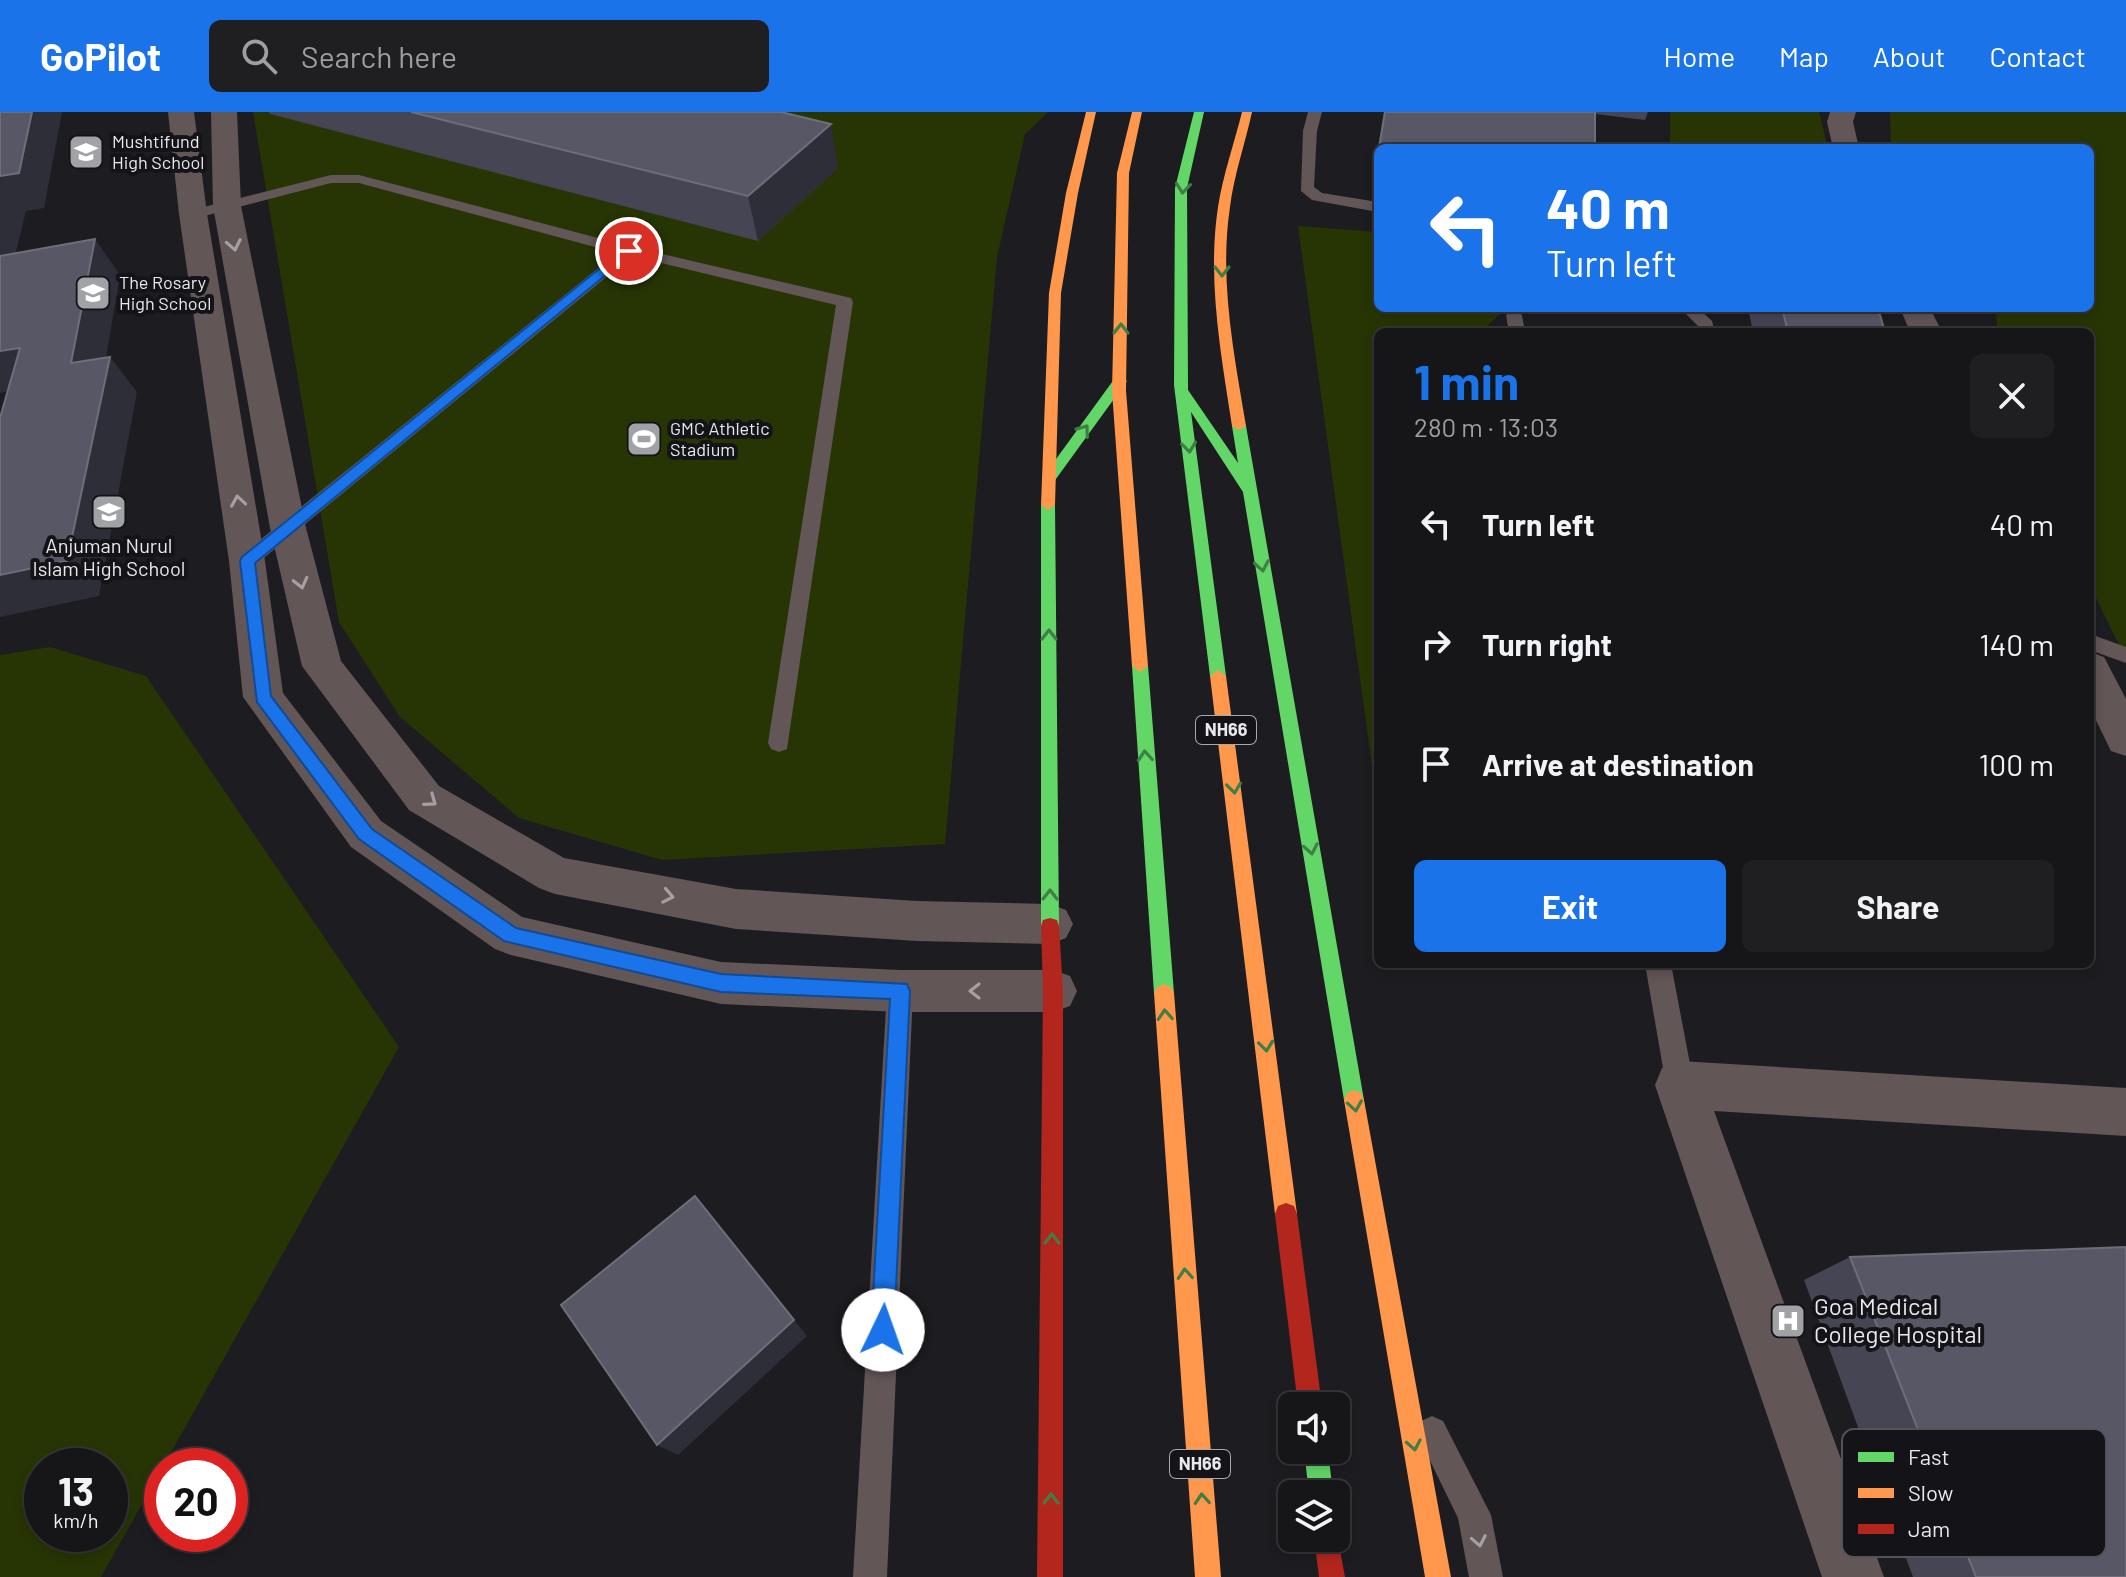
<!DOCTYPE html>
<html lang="en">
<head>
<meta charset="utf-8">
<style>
	:root { --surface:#161619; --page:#1f1f22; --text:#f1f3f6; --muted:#9e9fa2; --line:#353538; --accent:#1a73e8 }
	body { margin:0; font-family:Barlow,sans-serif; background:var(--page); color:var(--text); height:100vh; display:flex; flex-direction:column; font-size:30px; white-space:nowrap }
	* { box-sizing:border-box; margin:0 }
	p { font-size:26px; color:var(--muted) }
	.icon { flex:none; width:44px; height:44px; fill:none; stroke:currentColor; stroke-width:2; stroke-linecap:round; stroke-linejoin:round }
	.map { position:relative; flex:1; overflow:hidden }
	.drawer { position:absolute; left:1374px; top:216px; width:720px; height:640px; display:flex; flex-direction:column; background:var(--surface); border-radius:12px; box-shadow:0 4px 12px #0003,0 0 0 2px var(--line) }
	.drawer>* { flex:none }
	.banner { position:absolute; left:1374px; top:32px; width:720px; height:168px; border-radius:12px; box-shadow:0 4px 12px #0003,0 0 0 2px var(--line); background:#1a73e8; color:#fff; overflow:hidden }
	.tools { position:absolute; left:1278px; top:1280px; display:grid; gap:16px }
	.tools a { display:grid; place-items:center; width:72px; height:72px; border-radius:12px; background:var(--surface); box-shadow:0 4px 12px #0003,0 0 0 2px var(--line); font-size:40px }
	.speed { position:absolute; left:24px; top:1336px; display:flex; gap:16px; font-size:40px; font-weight:700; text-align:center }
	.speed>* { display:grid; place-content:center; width:104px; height:104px; border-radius:50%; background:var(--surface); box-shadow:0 4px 12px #0003,0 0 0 2px var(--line); line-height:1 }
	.speed small { font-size:20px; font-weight:400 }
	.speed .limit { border:12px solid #d22; background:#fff; color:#111 }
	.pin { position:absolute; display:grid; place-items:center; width:68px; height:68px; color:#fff; margin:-34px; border:4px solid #fff; border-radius:50%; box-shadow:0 2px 8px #0007 }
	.me { position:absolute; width:88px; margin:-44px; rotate:3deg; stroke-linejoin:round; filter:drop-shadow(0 0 6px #0008) }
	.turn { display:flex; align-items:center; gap:28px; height:168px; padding:0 40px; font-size:36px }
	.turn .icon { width:104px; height:104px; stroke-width:2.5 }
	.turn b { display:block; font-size:56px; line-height:68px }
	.round { display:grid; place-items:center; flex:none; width:84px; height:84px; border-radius:12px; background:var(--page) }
	.summary { display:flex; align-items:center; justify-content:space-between; height:136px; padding:0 40px }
	h1 { font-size:48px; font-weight:700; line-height:60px; color:var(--accent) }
	.action { display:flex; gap:16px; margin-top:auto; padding:16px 40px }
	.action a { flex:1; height:92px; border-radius:12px; background:var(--accent); color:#fff; font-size:32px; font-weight:700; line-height:92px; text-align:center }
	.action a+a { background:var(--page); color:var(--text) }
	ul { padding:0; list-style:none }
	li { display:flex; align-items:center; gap:24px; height:120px; padding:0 40px }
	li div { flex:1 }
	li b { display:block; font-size:30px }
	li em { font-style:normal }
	header { display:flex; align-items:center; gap:48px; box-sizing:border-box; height:112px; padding:0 40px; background:var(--accent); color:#fff }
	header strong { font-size:38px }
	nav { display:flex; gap:44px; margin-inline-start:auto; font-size:28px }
	.search { width:560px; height:72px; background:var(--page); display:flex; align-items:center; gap:20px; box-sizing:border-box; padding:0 28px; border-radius:12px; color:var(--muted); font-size:30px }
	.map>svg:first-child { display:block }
	.green { fill:#273504; fill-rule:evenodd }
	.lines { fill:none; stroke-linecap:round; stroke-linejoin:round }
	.lane { fill:#625657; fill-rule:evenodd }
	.street { fill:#625657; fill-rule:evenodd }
	.fast { fill:#63d668; fill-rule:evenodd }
	.slow { fill:#ff974d; fill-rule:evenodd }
	.jam { fill:#b3261e; fill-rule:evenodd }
	.wall { fill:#464554 }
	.shaded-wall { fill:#2e2e39 }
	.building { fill:#585765; stroke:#6e6e7a; stroke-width:2 }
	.oneway { stroke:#3f7e44 }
	.oneway2 { stroke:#a5a0a2 }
	.route { fill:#1a73e8; stroke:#114b97; stroke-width:2 }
	.labels { text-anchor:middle; stroke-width:8; stroke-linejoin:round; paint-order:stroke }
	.far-poi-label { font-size:18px; fill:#e8e9ec; stroke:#131318; text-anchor:start }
	.shield { fill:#131318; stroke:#a8a9ac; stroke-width:2 }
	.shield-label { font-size:18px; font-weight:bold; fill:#e8e9ec }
	.poi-label { font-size:20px; fill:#e8e9ec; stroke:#131318 }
	.near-poi-label { font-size:24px; fill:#e8e9ec; stroke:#131318; text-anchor:start }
	.key { fill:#131318; stroke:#535358; stroke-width:2 }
	.key-label { font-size:22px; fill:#e8e9ec }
</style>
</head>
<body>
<header>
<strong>GoPilot</strong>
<div class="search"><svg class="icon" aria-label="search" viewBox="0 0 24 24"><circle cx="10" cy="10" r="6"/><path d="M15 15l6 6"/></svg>Search here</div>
<nav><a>Home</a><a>Map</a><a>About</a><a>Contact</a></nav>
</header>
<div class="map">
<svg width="2126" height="1465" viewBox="0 0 2126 1465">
	<rect width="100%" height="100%" fill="#1d1d21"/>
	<path class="green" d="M253,0H1048L1025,22L997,145L945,732L662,748L519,706L400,605L339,510Z
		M1670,0H1819L1828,36H1670Z
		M1890,0H2126V547L2090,474V220H1997V218L1996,196H2090V36H1891Z
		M1298,114L1378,120V196H1506L1481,220H1378V698Z
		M50,535L146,564L399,935L101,1465H0V543ZM110,1354V1422H42V1354Z"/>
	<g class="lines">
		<path class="lane" d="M1308,0H1322L1317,19L1314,75L1322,81L1378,90V100L1312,88L1301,79L1303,19Z
			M331,63H359L632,135L851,186L853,190L787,637L779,640L771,637L768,631L836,193L632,144L254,454H240L237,449L240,444L617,141L359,71H331L193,107L185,102L188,99Z
			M1680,196H1698L1712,209L1715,220H1699L1698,214Z
			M1514,198L1522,203L1525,220H1509L1506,203Z
			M2090,522L2126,535V551L2090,538Z
			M1645,852H1671L1694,973L1690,982L1680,986L1670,982L1666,973Z
			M900,867L909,871L913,879L887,1465H853L887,879L891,871Z
			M1432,1304L1443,1309L1491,1403L1503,1465H1469L1458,1406L1416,1320L1421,1309Z"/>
		<path class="street" d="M168,0H194L207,102L265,449L283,581L381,709L522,805L721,850L900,858H1053L1070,864L1077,879L1070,894L1053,900H900L721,892L511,843L495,837L351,735L243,585L229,449L179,102Z
			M211,0H237L241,94L306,416L341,549L439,674L564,746L736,777L917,789L1050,792L1066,798L1073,812L1066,826L1050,832L917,829L736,817L555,782L539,776L409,698L302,554L270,416L213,94Z
			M1830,0H1856L1853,10L1859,36H1833L1827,10Z
			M1900,196H1930L1942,220H1910Z
			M2090,540L2104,545L2126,587V644L2111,639L2090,596Z
			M1680,949L2126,976V1024L1714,999L1884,1465H1822L1655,973L1662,956Z"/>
		<path class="fast" d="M1194,0H1204L1187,76L1188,273V278L1238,351L1232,314L1239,310L1246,314L1364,988L1361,995L1354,998L1347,995L1344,988L1243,380L1191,300L1226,564L1218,570L1210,564L1174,273L1175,76Z
			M1120,265L1127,269L1053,371H1043V365L1115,266Z
			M1048,388L1055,393L1059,814L1057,820L1050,822L1043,820L1041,814V393Z
			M1140,548L1148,554L1174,881L1171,887L1164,890L1157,887L1154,881L1132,554Z
			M1304,1338H1328L1333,1382H1309Z"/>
		<path class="slow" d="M1086,0H1096L1078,81L1061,181L1055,393L1048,398L1041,393L1049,181L1066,81Z
			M1132,0H1142L1129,61L1126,279L1148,554L1140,560L1132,554L1112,279L1117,61Z
			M1242,0H1252C1245,32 1234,63 1230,95C1219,168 1234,242 1246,314L1239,318L1232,314C1221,242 1207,168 1218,95C1223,63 1234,32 1242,0Z
			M1218,558L1226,564L1297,1102L1294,1110L1286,1113L1278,1110L1275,1102L1210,564Z
			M1164,872L1171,875L1174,881L1221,1465H1195L1154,881L1157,875Z
			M1354,978L1361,981L1364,988L1451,1465H1425L1344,988L1347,981Z"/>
		<path class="jam" d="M1050,806L1057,808L1059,814L1063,879V1465H1037L1043,879L1041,814L1043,808Z
			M1286,1091L1294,1094L1297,1102L1322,1294H1298L1275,1102L1278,1094Z
			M1336,1417L1345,1465H1319L1314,1426H1336Z"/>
	</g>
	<path class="wall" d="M269,0H781L838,56L758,129L270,2Z
		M1384,0H1648L1645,8L1595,2V36H1378Z
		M1378,37V61H1374Z
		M1748,196H1878L1885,220H1753Z
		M1850,1145L2126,1465H1913L1804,1168Z"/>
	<path class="shaded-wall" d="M32,0H62L44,96L26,99L5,183L0,177V65Z
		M831,12L838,56L758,129L748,84Z
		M95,127L120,163L99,287L71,251Z
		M20,236L49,271L0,281V239Z
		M110,245L137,280L99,484L0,505V463Z
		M712,1104L807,1224L678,1343L657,1333Z"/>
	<path class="building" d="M0,0H32L19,61L0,64V65Z
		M411,0H781L831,12L748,84Z
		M1385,0H1595V36H1484L1451,32L1450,36H1379Z
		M95,127L71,251L110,245L67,449L0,463V306L20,236L0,239V144Z
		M1782,196H1878L1885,220H1788Z
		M695,1084L794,1208L657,1333L561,1193Z
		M2126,1135V1465H1976L1850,1145Z"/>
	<defs><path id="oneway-chevron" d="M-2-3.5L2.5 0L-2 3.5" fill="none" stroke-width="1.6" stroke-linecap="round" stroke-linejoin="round" transform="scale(2)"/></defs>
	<g class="oneway">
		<use href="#oneway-chevron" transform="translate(1183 76) rotate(96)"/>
		<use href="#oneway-chevron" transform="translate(1222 159) rotate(90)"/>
		<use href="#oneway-chevron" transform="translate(1121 217) rotate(-89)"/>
		<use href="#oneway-chevron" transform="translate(1084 318) rotate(-54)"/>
		<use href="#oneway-chevron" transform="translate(1189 335) rotate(83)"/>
		<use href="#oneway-chevron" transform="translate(1262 454) rotate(80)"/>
		<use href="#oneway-chevron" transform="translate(1049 523) rotate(-90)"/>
		<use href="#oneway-chevron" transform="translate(1145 644) rotate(-94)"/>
		<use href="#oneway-chevron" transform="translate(1234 676) rotate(83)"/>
		<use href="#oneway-chevron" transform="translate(1311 737) rotate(80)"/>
		<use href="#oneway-chevron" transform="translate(1050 783) rotate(-90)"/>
		<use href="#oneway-chevron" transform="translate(1165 903) rotate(-94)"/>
		<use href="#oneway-chevron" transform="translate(1266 934) rotate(83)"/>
		<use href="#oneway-chevron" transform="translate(1355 994) rotate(81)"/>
		<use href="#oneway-chevron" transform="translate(1052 1127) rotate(-90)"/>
		<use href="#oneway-chevron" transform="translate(1185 1162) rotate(-94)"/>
		<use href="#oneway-chevron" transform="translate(1414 1333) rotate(80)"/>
		<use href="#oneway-chevron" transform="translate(1051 1387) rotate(-90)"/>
		<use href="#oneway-chevron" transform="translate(1202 1387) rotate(-94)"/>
	</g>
	<g class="oneway2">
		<use href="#oneway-chevron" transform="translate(234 133) rotate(79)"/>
		<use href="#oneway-chevron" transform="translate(238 389) rotate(-99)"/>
		<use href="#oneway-chevron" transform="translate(301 471) rotate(76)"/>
		<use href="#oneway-chevron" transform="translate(431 689) rotate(36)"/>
		<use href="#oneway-chevron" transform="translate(668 784) rotate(11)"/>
		<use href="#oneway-chevron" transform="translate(975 879) rotate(-180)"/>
		<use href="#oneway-chevron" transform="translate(1479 1429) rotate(79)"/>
	</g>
	<path class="route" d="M625,136L635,139L255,451L271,584L372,717L516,816L721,862L907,872L910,879L894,1218L891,1226L883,1230L875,1226L871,1218L890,887L721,880L504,829L359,727L257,590L240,449L242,445Z"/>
	<defs>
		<symbol id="school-square" viewBox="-11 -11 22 22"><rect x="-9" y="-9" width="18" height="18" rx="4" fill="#a1a2a5" stroke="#131318"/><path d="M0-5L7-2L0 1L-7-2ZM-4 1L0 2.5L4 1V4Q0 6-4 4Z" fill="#fff"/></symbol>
		<symbol id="stadium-square" viewBox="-11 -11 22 22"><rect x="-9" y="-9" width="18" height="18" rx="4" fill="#a1a2a5" stroke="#131318"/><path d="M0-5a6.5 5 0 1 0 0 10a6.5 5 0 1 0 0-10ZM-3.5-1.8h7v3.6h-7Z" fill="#fff"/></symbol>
		<symbol id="hospital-square" viewBox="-11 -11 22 22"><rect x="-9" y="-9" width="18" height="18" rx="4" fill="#a1a2a5" stroke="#131318"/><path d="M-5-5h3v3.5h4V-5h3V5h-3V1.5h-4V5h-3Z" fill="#fff"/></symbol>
	</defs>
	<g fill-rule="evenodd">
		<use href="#school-square" x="66" y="20" width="40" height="40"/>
		<use href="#school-square" x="73" y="161" width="40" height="40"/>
		<use href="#stadium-square" x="624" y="307" width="40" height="40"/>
		<use href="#school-square" x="89" y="380" width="40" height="40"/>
		<use href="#hospital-square" x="1768" y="1189" width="40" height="40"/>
	</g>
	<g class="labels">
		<g class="far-poi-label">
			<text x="112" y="36">Mushtifund<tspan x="112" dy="21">High School</tspan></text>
			<text x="119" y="177">The Rosary<tspan x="119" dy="21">High School</tspan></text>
			<text x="670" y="323">GMC Athletic<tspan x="670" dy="21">Stadium</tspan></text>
		</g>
		<g class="shield">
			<rect x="1196" y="604" width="60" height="28" rx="6"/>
			<rect x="1170" y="1338" width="60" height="28" rx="6"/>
		</g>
		<g class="shield-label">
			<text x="1226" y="624">NH66</text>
			<text x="1200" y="1358">NH66</text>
		</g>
		<g class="poi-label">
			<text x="109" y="441">Anjuman Nurul<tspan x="109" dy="23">Islam High School</tspan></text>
		</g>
		<g class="near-poi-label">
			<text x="1814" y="1203">Goa Medical<tspan x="1814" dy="28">College Hospital</tspan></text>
		</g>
	</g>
	<rect x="1842" y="1317" width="264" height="128" rx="12" class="key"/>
	<rect x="1858" y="1340" width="36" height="10" fill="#63d668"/>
	<rect x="1858" y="1376" width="36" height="10" fill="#ff974d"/>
	<rect x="1858" y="1412" width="36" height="10" fill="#b3261e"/>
	<g class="key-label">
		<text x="1908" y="1353">Fast</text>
		<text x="1908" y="1389">Slow</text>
		<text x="1908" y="1425">Jam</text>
	</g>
</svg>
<div class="tools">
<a><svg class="icon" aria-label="sound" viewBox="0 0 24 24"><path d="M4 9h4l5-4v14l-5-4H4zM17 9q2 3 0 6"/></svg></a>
<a><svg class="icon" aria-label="layers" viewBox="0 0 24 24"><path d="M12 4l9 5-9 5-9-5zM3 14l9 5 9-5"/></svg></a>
</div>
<div class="speed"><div>13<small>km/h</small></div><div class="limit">20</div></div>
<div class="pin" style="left:629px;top:139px;background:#d93025"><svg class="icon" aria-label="arrive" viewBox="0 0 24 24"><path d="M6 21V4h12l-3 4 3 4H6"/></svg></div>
<svg class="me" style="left:883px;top:1218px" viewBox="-20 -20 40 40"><circle r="19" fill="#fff"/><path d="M0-13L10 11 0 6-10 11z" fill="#1a73e8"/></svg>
<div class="banner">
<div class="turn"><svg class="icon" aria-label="left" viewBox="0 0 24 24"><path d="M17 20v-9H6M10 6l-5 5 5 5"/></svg><div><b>40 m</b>Turn left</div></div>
</div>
<section class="drawer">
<div class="summary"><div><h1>1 min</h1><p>280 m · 13:03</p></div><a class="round"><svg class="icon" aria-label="close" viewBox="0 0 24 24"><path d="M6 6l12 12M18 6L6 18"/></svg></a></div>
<ul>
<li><svg class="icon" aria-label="left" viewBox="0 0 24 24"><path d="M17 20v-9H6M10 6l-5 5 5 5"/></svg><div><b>Turn left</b></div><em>40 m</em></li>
<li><svg class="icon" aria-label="right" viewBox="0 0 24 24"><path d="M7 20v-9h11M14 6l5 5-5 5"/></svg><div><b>Turn right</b></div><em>140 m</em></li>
<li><svg class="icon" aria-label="arrive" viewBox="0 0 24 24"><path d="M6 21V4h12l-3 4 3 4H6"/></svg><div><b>Arrive at destination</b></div><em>100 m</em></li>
</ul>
<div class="action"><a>Exit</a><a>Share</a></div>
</section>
</div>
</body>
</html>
